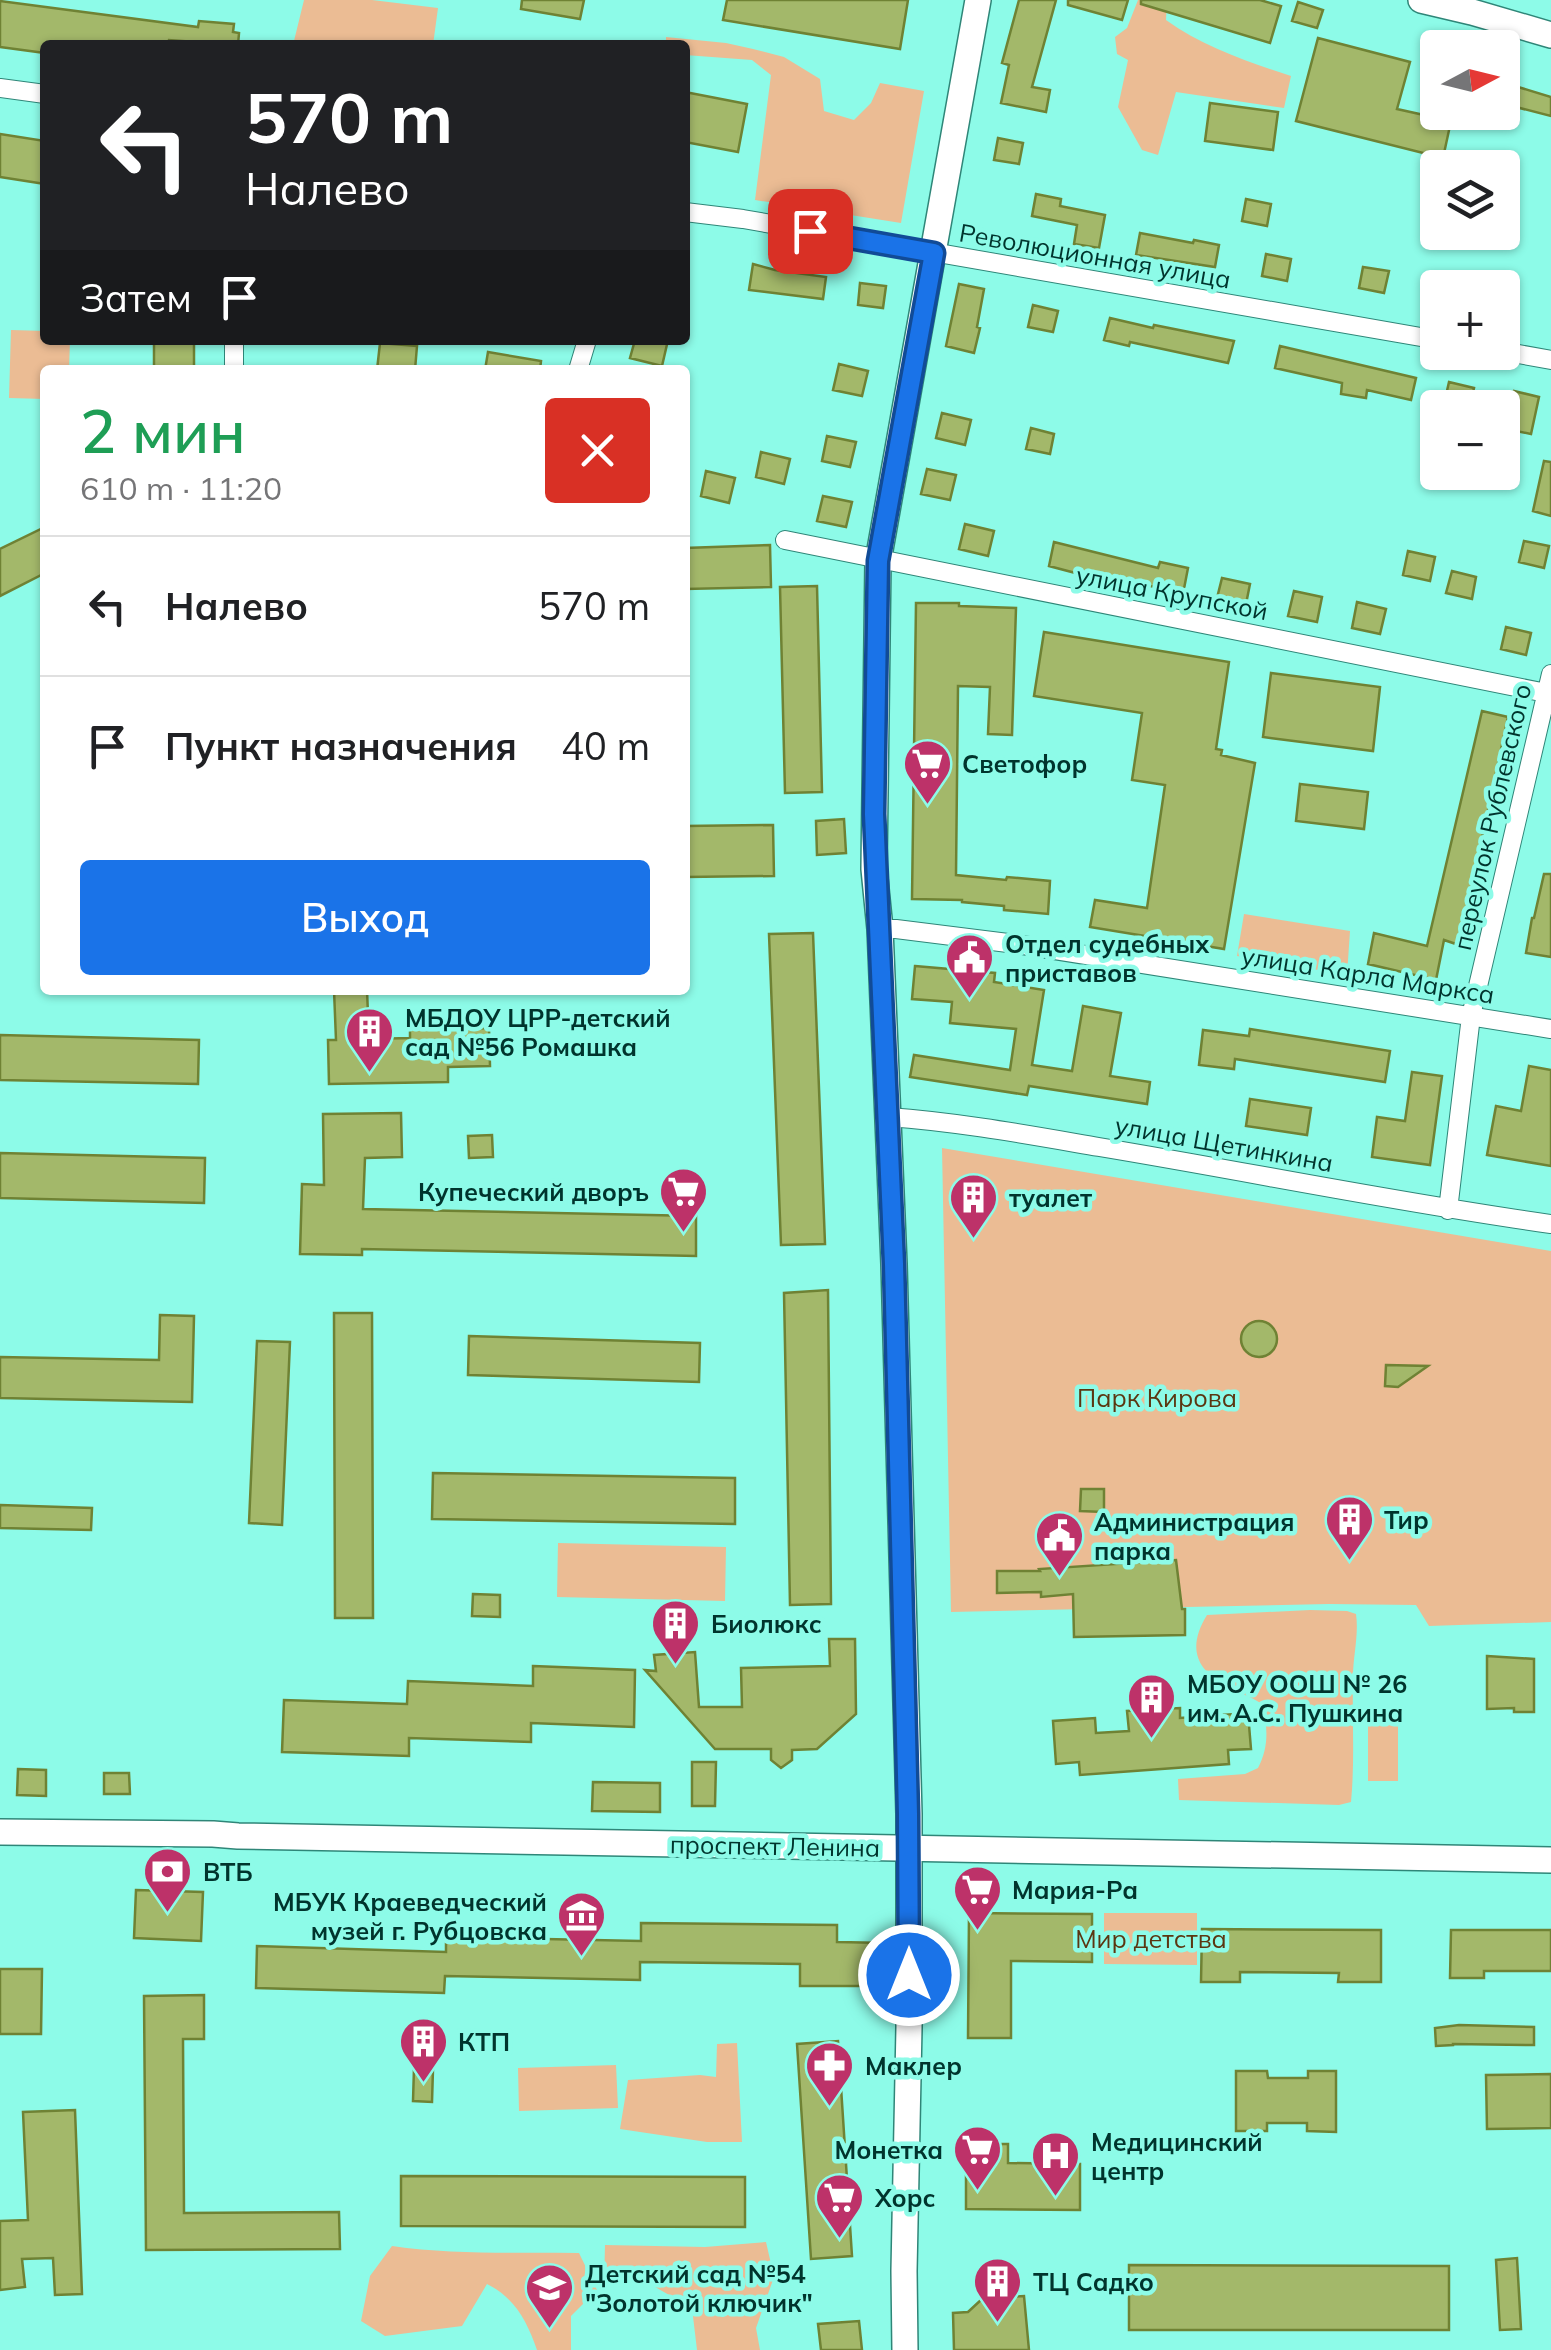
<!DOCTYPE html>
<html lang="ru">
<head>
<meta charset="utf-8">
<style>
	:root { --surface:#fff; --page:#f2f2f2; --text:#202124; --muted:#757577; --line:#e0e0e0; --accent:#1a73e8 }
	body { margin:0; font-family:Mulish,sans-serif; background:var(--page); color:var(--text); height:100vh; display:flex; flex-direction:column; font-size:38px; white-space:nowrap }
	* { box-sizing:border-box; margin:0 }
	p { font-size:32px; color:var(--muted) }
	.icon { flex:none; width:55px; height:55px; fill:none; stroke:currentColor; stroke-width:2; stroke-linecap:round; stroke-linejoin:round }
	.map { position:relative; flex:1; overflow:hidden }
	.details { position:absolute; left:40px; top:365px; width:650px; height:630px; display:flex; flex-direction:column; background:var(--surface); border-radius:10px; box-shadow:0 2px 8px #0004 }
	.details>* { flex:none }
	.guide { position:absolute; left:40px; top:40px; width:650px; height:305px; border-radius:10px; box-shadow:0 2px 8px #0004; background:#202124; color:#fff; overflow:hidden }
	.needle { width:65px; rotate:83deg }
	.fabs { position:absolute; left:1420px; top:30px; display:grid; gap:20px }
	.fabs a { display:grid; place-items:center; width:100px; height:100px; border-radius:10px; background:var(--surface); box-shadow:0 2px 8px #0004; font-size:50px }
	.pin { position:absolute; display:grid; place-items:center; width:85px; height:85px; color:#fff; margin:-42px; border-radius:20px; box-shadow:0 5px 15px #0006 }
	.me { position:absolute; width:110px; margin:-55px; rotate:0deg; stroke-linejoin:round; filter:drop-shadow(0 0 8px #0008) }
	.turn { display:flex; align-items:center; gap:35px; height:210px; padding:0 40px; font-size:45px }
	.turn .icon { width:130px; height:130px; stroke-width:2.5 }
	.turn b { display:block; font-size:70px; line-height:85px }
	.then { display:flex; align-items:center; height:95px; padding:0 40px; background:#0003; gap:20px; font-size:38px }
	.round { display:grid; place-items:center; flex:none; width:105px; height:105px; border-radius:10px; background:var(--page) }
	.head { display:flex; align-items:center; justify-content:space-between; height:170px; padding:0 40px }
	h1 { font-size:60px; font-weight:600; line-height:75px; color:#1e9e55 }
	.button { display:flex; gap:20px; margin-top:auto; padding:20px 40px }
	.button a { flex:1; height:115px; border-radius:10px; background:var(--accent); color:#fff; font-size:40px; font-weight:600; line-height:115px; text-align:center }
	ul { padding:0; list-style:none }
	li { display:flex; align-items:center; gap:30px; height:140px; padding:0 40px; border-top:2px solid var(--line) }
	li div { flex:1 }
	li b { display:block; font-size:38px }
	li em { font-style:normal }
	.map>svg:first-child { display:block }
	.green { fill:#ebbc94 }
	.building { fill:#a3b86a; stroke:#6f8234; stroke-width:2.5 }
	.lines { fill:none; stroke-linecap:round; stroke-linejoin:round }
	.street-casing { stroke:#2f8678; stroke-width:20 }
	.secondary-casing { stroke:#2f8678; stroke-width:28 }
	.street { stroke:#fff; stroke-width:18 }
	.secondary { stroke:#fff; stroke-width:25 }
	.route-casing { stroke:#114b97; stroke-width:25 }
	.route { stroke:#1a73e8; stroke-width:18 }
	.labels { text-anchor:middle; stroke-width:9; stroke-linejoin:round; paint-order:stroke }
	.street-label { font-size:25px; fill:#00342d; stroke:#8dfbe8 }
	.poi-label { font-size:25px; font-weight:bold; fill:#00342d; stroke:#8dfbe8; text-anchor:start }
	.park-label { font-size:25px; fill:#5b3611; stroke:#8dfbe8 }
</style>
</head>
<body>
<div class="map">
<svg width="1551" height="2350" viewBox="0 0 1551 2350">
	<rect width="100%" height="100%" fill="#8dfbe8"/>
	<path class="green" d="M304,0H372L438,8L433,45H293Z
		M1138,0H1167L1166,20C1203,47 1249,62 1291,76L1284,108L1176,92L1158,155L1142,150L1118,107L1128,60L1117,54L1115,37L1127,28Z
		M666,37L726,43L753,49L784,57L820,79L824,111L854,120L871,103L880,83L924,91L901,223L755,200L771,75L752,60L685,55V45H666Z
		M11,330L45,331V340H70L69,370H45V399L9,398Z
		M1244,914L1350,931L1347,975L1237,956Z
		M942,1148L1551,1251V1622L1429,1626L1416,1605L1329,1604L951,1612Z
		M558,1543L726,1547L725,1601L557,1597Z
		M1310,1610L1347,1611L1356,1614C1359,1635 1353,1656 1353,1677C1352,1718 1355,1760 1351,1802L1339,1805L1179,1800L1178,1779L1245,1774L1258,1768C1269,1747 1268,1727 1262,1704C1250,1696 1239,1693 1227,1686C1194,1669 1188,1646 1207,1615Z
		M1368,1717H1398V1781H1368Z
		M1104,1913H1197V1965L1104,1964Z
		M737,2043L742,2142H707L620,2129L628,2080L700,2075L716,2077L717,2044Z
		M616,2065L618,2108L519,2111L518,2068Z
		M766,2242L774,2277L756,2328L760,2350H697L692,2308L641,2279L604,2286L605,2245L705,2247Z
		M392,2246C453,2255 517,2252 579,2253L597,2290L571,2316V2350H537C527,2321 515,2298 487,2284L462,2326L385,2336L361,2321L370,2276Z"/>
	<path class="building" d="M522,0H584L580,19L521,9Z
		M727,0H908L900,49L723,20Z
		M1019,0H1056L1032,87L1050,90L1046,112L1001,103L1009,65L1002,63Z
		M1068,0H1128L1122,20L1068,5Z
		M1141,0H1260L1281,6L1270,43L1141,4Z
		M0,1L198,27L199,21L234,24L233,32L239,33L238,45L169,40L168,45H45V53L0,47Z
		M1298,2L1323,10L1317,28L1292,21Z
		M1318,38L1410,62L1397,109L1451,121L1443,158L1296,121Z
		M1518,87L1551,97V116L1512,106Z
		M685,92L747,104L738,152L685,142Z
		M1210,103L1278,112L1273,150L1205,141Z
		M0,134L45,141V184L0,177Z
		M998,138L1023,143L1019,164L994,160Z
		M1036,194L1061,199L1060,206L1105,215L1099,248L1074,244L1077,225L1032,216Z
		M1246,199L1271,204L1267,226L1242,221Z
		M1140,233L1193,243L1194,240L1219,245L1215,267L1136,255Z
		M1266,254L1291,259L1287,281L1262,276Z
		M753,264L775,270L826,277L823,299L749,290Z
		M1363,267L1389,271L1384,293L1359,288Z
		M860,283L886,286L883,308L858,305Z
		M959,284L984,289L977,327L980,328L974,353L946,346Z
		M1033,305L1058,311L1053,332L1028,327Z
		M1110,318L1153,328L1154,325L1234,341L1228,363L1130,342L1129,346L1104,340Z
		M154,340H194V370H154Z
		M635,340H668L662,366L630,358Z
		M380,343L417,346L415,370H377Z
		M1280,346L1416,378L1411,400L1367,390L1366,398L1341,394L1342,383L1275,368Z
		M488,352L541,361L540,370H485Z
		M839,364L868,371L862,396L833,390Z
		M1449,382L1474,388L1470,408L1444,404Z
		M1514,391L1539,397L1531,434L1506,429Z
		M942,413L971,420L965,445L936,438Z
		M1031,428L1054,434L1050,454L1026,449Z
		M827,436L856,442L850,467L822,461Z
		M761,452L790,459L784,484L756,477Z
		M1544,461L1551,462V516L1533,511Z
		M927,469L956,475L950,500L921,494Z
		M706,471L735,478L729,503L701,496Z
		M823,496L852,502L846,527L817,521Z
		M965,524L994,531L988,556L959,549Z
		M45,527V573L0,596V549Z
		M1524,541L1549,546L1544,568L1519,562Z
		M1054,542L1158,568L1160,562L1188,568L1183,594L1134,582L1132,588L1049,566Z
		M770,545L771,587L685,589V548Z
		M1408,551L1435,557L1430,581L1403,575Z
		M1452,571L1476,577L1472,599L1446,593Z
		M1222,578L1250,584L1245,609L1216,602Z
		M817,586L822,792L785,793L780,587Z
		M1294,591L1322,597L1317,622L1288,616Z
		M1357,602L1386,609L1380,634L1352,628Z
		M916,603H959V606L1016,608L1012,735L988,734L990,687L958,686L956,875L1006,880L1007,877L1050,881L1048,914L1004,910V906L962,902V900L912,899Z
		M1506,627L1531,633L1526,655L1501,649Z
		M1044,632L1229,662L1216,749L1222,750L1221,755L1255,763L1224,949L1090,927L1095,900L1147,908L1165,785L1132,780L1142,713L1034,696Z
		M1271,673L1380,687L1373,751L1263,737Z
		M1482,711L1508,717L1459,945L1444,940L1436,980L1368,964L1374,933L1427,946Z
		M1300,784L1368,792L1364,829L1296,821Z
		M844,819L846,853L817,855L816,821Z
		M773,825L774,876L685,877V826Z
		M1544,874H1551V957L1526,953L1532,918H1534Z
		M813,933L825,1244L781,1245L769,934Z
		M915,966L995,973L994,982L1044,990L1032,1065L1072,1071L1083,1006L1121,1013L1110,1076L1150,1082L1147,1104L1029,1086L1027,1095L910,1077L914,1055L1010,1070L1016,1029L950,1023L952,1002L912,999Z
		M334,990H367L369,1039L410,1038V1025L459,1024V1029L489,1028L490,1066L448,1067V1082L329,1084L328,1040H336Z
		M1250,1029L1390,1051L1385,1082L1235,1059L1234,1069L1199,1065L1203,1030L1249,1036Z
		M0,1035L199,1040L198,1084L0,1080Z
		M1529,1066L1551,1070V1166L1487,1155L1496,1106L1521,1111Z
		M1412,1072L1442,1076L1430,1165L1372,1157L1377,1117L1405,1121Z
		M1250,1099L1311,1108L1307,1135L1246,1126Z
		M401,1113L402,1157L365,1158L363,1209L696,1216V1256L362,1249V1255L300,1254L302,1184L324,1185L323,1114Z
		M492,1135L493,1157L469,1158L468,1136Z
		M0,1153L205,1158L204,1203L0,1198Z
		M828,1290L831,1604L790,1605L784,1293Z
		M334,1313H372L373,1618H335Z
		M160,1315L194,1316L192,1402L0,1398V1357L159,1360Z
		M1241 1339a18 18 0 1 1 36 0a18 18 0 1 1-36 0Z
		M469,1336L700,1343L699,1382L468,1375Z
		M257,1341L290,1342L282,1525L249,1523Z
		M1386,1365L1428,1366L1398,1387L1385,1386Z
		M433,1473L735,1478V1524L432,1519Z
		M1081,1489H1104V1512L1080,1511Z
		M0,1505L92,1508L91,1530L0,1528Z
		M1176,1560L1182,1609H1185V1635L1074,1637L1073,1594L1041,1597V1592L997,1593V1571H1040L1039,1569Z
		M473,1594L500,1595V1617L472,1616Z
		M829,1639H855L856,1714L817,1749L792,1750V1760L781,1768L771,1760V1749H715L645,1670L656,1671L654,1655L695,1652L699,1707H742L741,1668L830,1666Z
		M1487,1656L1534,1659V1712H1514V1708L1487,1709Z
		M533,1666L635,1670L634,1727L531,1723V1742L409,1738V1756L282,1752L284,1700L407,1704L408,1681L533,1686Z
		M1180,1708V1718L1248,1713L1251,1749L1228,1750L1229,1764L1080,1775L1079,1762L1056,1764L1053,1721L1095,1718L1096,1733L1129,1731L1127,1711Z
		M692,1762H716L715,1806H692Z
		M18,1769L46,1770V1796L17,1795Z
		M104,1773H129L130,1794H104Z
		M593,1782L660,1783V1812L592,1811Z
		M136,1890L203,1892L201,1941L134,1938Z
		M969,1913L1092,1914V1962L1011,1961V2038H968Z
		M641,1923L837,1925V1942L887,1943V1986H800V1964L640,1962V1980L445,1976L444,1993L256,1988L257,1946L446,1952V1937L641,1941Z
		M1202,1929L1381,1930V1982H1338L1339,1973L1240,1972V1982H1201Z
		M1451,1930H1551V1971H1484V1978H1450Z
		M0,1969H42L41,2034H0Z
		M204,1995V2039H183L184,2213L339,2212L340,2249L146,2250L144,1996Z
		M1459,2025L1534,2027V2045L1453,2044V2045L1436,2046L1435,2028Z
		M838,2041L852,2256L811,2259L797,2044Z
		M414,2068L433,2069L432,2102L413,2101Z
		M1236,2071H1267L1268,2078H1308V2071H1336V2132L1307,2131V2123H1267V2131H1236Z
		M1551,2074V2128L1487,2129L1486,2075Z
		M75,2110L82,2294L55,2295L53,2258L22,2259L25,2287L0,2290V2221L28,2220L23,2112Z
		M966,2144H1008V2163L1080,2164V2210L966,2209Z
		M401,2176L745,2177V2227L401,2226Z
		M1517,2258L1521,2329L1500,2330L1496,2260Z
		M1129,2265L1449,2266V2330H1129Z
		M1024,2296L1029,2350H954L953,2313L968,2312L982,2299Z
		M859,2321L862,2350H821L818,2324Z"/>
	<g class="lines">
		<defs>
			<path id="street" d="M0,88L45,94
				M685,212L743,219L1438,340
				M234,340V370
				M1502,351L1551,360
				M578,370L587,340
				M785,540L1551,694
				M880,929H896L1016,944L1551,1029
				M888,1117C959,1122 1029,1135 1099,1147C1250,1172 1399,1203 1551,1224
				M1448,1210L1471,1016L1551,674"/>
			<path id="secondary" d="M1421,0L1472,12L1551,35
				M0,1832L213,1834L238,1836L1551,1860
				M905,2350L904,2271L909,2027V1814L894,1264L880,929L874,869L878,561L978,0"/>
		</defs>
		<use href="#street" class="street-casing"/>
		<use href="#secondary" class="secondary-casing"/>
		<use href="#street" class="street"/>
		<use href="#secondary" class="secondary"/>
	</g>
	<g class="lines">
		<defs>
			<path id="route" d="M810,231L934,253L878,561L874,814L894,1264L908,1814L909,1975"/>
		</defs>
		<use href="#route" class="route-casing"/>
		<use href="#route" class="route"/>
	</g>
	<defs>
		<symbol id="supermarket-pin" viewBox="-11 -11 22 30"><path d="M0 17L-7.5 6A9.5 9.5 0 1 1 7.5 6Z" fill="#bd3269" stroke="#8dfbe8"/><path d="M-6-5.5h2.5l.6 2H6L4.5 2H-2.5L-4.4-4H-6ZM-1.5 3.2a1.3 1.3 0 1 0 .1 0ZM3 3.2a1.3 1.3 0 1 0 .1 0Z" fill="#fff"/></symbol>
		<symbol id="civic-pin" viewBox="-11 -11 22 30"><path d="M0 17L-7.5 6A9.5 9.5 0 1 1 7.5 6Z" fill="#bd3269" stroke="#8dfbe8"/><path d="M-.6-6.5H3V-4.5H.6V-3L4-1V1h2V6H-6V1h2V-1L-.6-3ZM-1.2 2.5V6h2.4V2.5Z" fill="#fff"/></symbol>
		<symbol id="building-pin" viewBox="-11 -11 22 30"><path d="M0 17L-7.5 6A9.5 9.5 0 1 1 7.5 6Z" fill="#bd3269" stroke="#8dfbe8"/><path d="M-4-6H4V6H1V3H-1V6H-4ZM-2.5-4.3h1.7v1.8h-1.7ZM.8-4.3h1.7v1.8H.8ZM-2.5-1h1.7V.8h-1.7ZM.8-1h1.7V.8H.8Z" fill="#fff"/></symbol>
		<symbol id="bank-pin" viewBox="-11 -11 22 30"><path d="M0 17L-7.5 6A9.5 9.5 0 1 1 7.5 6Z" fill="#bd3269" stroke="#8dfbe8"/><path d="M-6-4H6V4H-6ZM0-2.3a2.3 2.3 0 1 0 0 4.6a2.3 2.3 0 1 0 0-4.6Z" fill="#fff"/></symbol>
		<symbol id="museum-pin" viewBox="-11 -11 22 30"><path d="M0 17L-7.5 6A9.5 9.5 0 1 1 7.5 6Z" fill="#bd3269" stroke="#8dfbe8"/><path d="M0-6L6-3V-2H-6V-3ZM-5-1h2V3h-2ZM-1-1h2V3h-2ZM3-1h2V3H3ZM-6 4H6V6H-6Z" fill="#fff"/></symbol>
		<symbol id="pharmacy-pin" viewBox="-11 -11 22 30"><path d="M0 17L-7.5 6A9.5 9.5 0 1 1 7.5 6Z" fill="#bd3269" stroke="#8dfbe8"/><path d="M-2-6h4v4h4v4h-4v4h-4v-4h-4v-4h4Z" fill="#fff"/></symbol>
		<symbol id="hospital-pin" viewBox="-11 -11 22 30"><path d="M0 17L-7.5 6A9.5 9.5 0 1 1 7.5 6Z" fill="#bd3269" stroke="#8dfbe8"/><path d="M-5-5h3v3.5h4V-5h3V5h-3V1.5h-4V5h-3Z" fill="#fff"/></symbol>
		<symbol id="school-pin" viewBox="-11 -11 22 30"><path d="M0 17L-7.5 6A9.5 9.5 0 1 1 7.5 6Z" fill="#bd3269" stroke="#8dfbe8"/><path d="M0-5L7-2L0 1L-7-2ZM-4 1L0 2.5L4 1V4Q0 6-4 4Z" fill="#fff"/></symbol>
	</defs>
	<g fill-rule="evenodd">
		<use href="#supermarket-pin" x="900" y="736" width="55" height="75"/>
		<use href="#civic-pin" x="942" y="930" width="55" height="75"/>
		<use href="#building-pin" x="342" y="1004" width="55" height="75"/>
		<use href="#supermarket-pin" x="656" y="1164" width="55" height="75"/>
		<use href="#building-pin" x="946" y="1170" width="55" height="75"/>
		<use href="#building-pin" x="1322" y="1492" width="55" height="75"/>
		<use href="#civic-pin" x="1032" y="1508" width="55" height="75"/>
		<use href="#building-pin" x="648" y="1596" width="55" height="75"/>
		<use href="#building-pin" x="1124" y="1670" width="55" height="75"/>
		<use href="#bank-pin" x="140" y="1844" width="55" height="75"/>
		<use href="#supermarket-pin" x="950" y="1862" width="55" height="75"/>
		<use href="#museum-pin" x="554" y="1888" width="55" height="75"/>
		<use href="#building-pin" x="396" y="2014" width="55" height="75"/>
		<use href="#pharmacy-pin" x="802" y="2038" width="55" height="75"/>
		<use href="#supermarket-pin" x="950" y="2122" width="55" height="75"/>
		<use href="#hospital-pin" x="1028" y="2128" width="55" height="75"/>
		<use href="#supermarket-pin" x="812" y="2170" width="55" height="75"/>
		<use href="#building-pin" x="970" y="2254" width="55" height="75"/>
		<use href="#school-pin" x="522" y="2260" width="55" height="75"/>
	</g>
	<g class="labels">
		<g class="street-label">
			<text transform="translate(1095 256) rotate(10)" y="9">Революционная улица</text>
			<text transform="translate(1172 593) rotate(11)" y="9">улица Крупской</text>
			<text transform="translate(1492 817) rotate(-77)" y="9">переулок Рублевского</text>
			<text transform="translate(1368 975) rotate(9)" y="9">улица Карла Маркса</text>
			<text transform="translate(1224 1144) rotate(10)" y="9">улица Щетинкина</text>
			<text transform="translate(775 1846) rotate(1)" y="9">проспект Ленина</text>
		</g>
		<g class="poi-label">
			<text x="962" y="773">Светофор</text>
			<text x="1005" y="953">Отдел судебных<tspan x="1005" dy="29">приставов</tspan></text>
			<text x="405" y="1027">МБДОУ ЦРР-детский<tspan x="405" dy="29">сад №56 Ромашка</tspan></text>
			<text x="649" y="1201" text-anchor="end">Купеческий дворъ</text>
			<text x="1009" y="1207">туалет</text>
			<text x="1384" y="1529">Тир</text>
			<text x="1094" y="1531">Администрация<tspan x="1094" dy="29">парка</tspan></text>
			<text x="711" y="1633">Биолюкс</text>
			<text x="1187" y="1693">МБОУ ООШ № 26<tspan x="1187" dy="29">им. А.С. Пушкина</tspan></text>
			<text x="203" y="1881">ВТБ</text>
			<text x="1012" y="1899">Мария-Ра</text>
			<text x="547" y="1911" text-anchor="end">МБУК Краеведческий<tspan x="547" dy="29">музей г. Рубцовска</tspan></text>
			<text x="458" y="2051">КТП</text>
			<text x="865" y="2075">Маклер</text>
			<text x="1091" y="2151">Медицинский<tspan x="1091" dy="29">центр</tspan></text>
			<text x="943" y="2159" text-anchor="end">Монетка</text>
			<text x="875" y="2207">Хорс</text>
			<text x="585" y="2283">Детский сад №54<tspan x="585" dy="29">"Золотой ключик"</tspan></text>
			<text x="1033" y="2291">ТЦ Садко</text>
		</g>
		<g class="park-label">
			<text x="1157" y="1407">Парк Кирова</text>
			<text x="1151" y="1948">Мир детства</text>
		</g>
	</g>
</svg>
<div class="fabs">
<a><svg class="needle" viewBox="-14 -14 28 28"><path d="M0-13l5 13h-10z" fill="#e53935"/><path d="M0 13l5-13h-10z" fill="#757577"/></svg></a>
<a><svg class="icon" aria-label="layers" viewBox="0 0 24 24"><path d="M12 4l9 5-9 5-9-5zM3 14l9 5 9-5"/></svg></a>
<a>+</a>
<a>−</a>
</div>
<div class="pin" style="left:810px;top:231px;background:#d93025"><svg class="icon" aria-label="arrive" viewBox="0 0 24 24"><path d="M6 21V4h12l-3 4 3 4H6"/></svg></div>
<svg class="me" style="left:909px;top:1975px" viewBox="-20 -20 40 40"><circle r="17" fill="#1a73e8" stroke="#fff" stroke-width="3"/><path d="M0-11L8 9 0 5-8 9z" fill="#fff"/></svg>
<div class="guide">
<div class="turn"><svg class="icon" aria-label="left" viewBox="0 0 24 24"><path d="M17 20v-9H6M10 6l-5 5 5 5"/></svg><div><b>570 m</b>Налево</div></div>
<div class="then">Затем<svg class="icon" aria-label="arrive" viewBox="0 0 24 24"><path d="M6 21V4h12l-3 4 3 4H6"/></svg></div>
</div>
<section class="details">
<div class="head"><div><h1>2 мин</h1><p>610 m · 11:20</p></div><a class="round" style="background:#d93025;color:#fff"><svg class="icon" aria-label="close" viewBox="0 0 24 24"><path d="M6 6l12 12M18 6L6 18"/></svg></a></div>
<ul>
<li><svg class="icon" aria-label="left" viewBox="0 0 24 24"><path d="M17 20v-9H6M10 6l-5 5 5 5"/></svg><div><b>Налево</b></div><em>570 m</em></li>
<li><svg class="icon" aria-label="arrive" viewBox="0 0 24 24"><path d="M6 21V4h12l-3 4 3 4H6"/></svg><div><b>Пункт назначения</b></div><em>40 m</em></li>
</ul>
<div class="button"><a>Выход</a></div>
</section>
</div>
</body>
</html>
